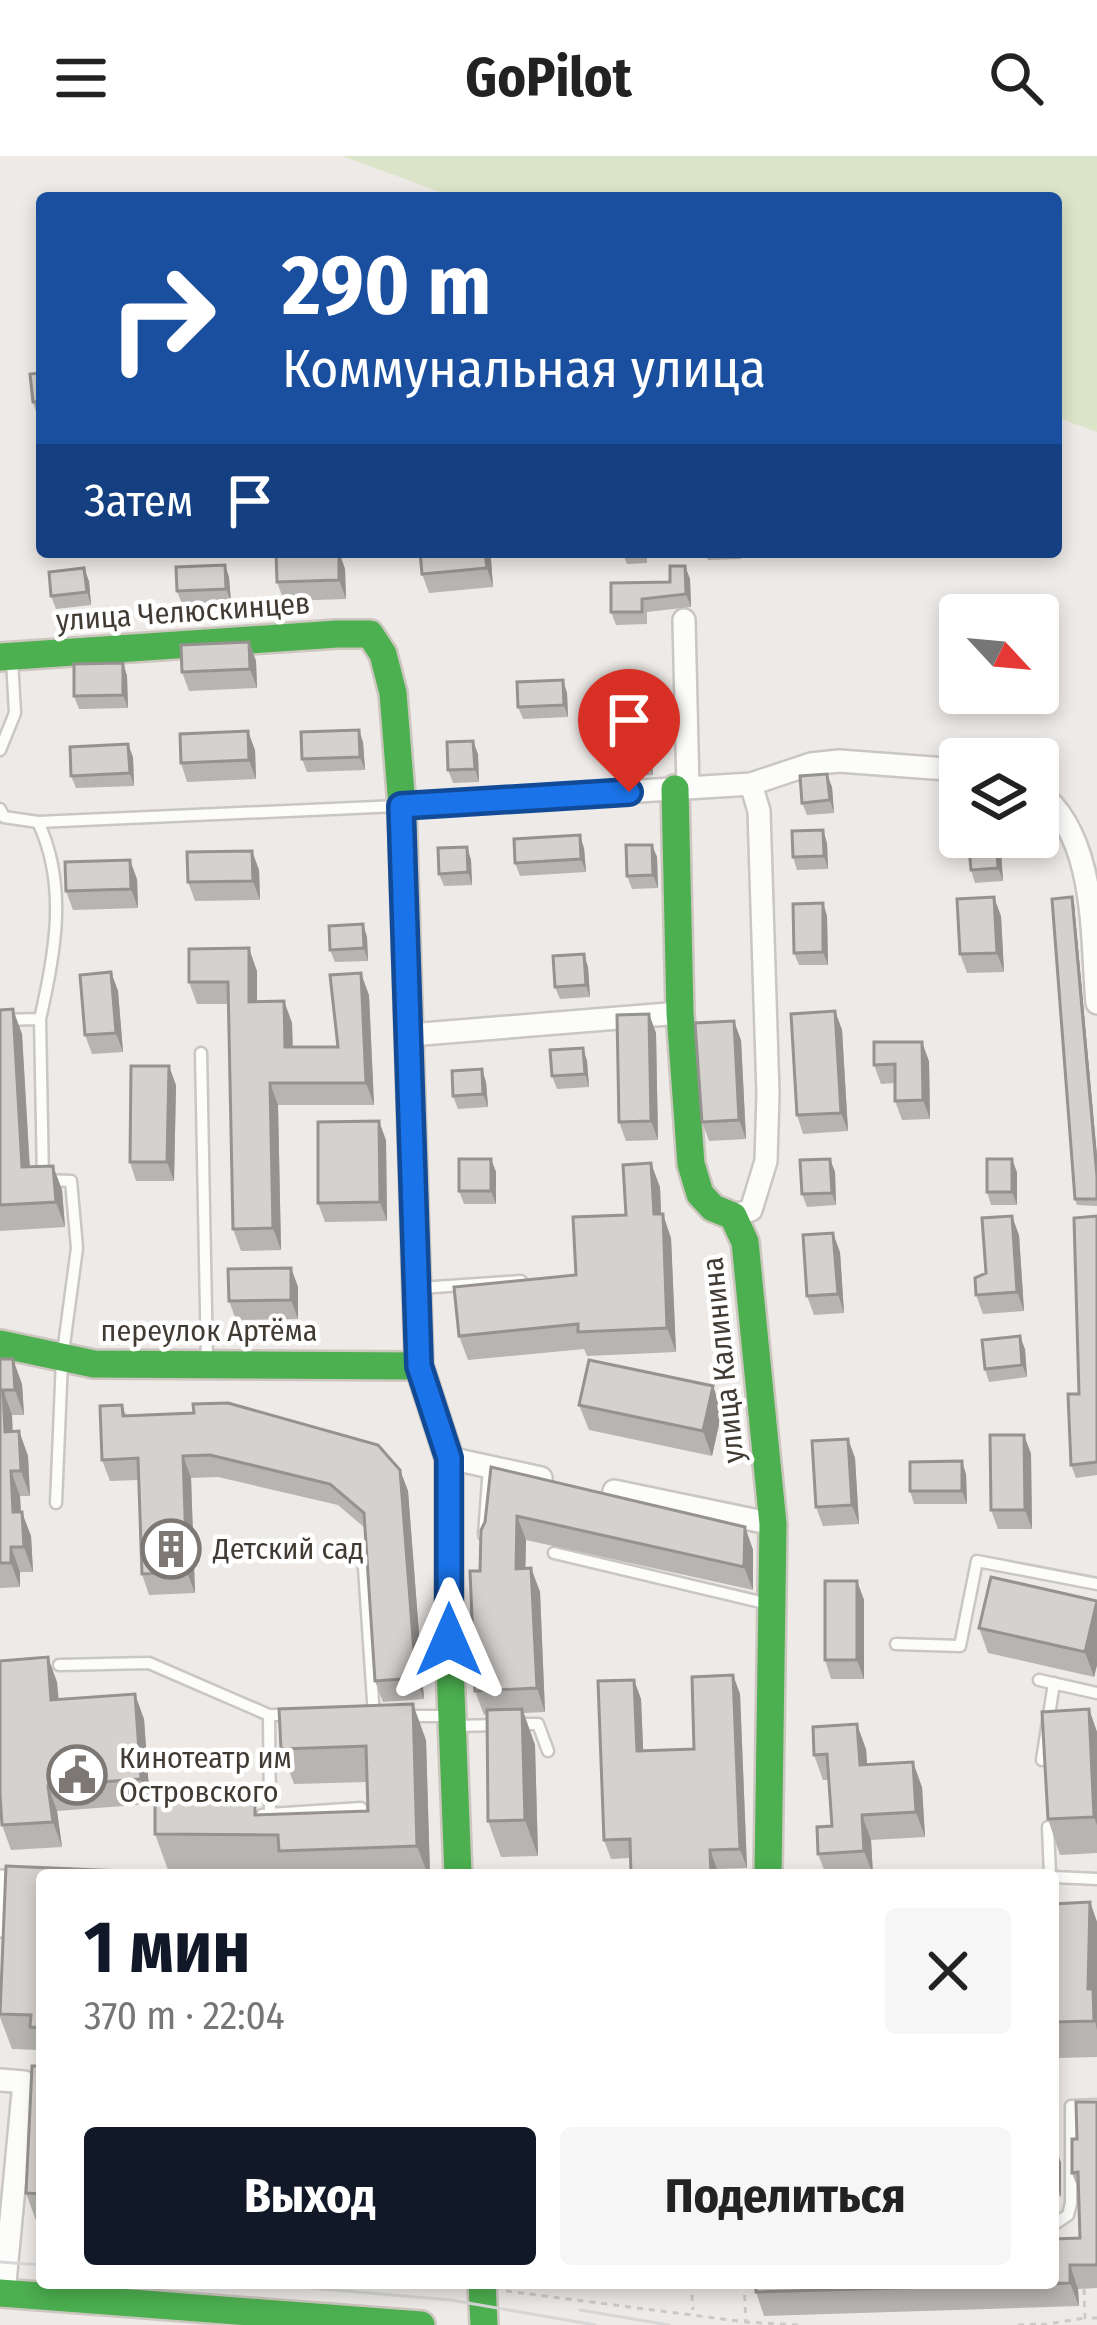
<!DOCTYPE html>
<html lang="ru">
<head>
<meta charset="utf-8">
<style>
	:root { --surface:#fff; --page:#f6f6f6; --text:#222; --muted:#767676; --accent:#111827 }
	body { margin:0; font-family:"Fira Sans Condensed",sans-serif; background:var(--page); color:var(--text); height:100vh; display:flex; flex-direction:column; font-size:45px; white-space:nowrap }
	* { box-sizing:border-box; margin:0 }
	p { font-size:39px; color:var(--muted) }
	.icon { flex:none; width:66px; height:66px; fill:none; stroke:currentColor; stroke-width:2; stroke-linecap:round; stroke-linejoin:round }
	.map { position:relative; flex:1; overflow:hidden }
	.drawer { position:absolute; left:36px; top:1713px; width:1023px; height:420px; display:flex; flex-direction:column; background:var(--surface); border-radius:12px; box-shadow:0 6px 18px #0003 }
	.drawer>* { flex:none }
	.guide { position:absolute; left:36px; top:36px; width:1026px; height:366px; border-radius:12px; box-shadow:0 6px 18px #0003; background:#1a4fa0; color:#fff; overflow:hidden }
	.needle { width:78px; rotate:116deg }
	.fabs { position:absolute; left:939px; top:438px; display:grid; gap:24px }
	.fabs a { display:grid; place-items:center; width:120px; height:120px; border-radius:12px; background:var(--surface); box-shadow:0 6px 18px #0003; font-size:60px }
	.pin { position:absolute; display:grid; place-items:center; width:102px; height:102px; color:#fff; margin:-123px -51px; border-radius:50% 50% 50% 0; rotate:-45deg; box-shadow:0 0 12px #0007 }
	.pin .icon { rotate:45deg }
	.me { position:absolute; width:132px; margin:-66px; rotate:0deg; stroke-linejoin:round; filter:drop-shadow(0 0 9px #0008) }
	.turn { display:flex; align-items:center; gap:42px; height:252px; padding:0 48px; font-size:54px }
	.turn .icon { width:156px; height:156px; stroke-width:2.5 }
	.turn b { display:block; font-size:84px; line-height:102px }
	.then { display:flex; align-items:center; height:114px; padding:0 48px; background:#0003; gap:24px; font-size:45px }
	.round { display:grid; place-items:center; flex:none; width:126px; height:126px; border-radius:12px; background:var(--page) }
	.head { display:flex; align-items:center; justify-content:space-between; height:204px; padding:0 48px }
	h1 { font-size:72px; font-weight:700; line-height:90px; color:var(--accent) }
	.action { display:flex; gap:24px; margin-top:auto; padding:24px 48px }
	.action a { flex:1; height:138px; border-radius:12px; background:var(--accent); color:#fff; font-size:48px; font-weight:700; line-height:138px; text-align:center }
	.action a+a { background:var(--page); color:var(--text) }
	header { display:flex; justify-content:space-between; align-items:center; height:156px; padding:0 48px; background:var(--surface); font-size:54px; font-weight:700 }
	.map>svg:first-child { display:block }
	.green { fill:#dce5c9 }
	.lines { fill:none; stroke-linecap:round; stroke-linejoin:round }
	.lane-casing { stroke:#c9c6c3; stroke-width:15 }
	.street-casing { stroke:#c9c6c3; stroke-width:26 }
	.fast-casing { stroke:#ccc6be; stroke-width:32 }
	.path { stroke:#cccac6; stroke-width:3; stroke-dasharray:6 6; stroke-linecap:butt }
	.lane { stroke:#fcfcfb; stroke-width:10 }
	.street { stroke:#fcfcfb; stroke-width:21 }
	.fast { stroke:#4caf50; stroke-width:27 }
	.tram { stroke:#d8d7d7; stroke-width:3 }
	.wall { fill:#b7b4b1 }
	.shaded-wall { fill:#959290 }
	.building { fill:#d5d1ce; stroke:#959290; stroke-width:3 }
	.route-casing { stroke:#114b97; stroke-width:30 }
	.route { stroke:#1a73e8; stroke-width:21 }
	.labels { text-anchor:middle; stroke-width:9; stroke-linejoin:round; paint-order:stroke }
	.street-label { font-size:30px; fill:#413b34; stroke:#fff }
	.poi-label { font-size:30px; fill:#413b34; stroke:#fff; text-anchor:start }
</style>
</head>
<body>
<header><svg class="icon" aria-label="menu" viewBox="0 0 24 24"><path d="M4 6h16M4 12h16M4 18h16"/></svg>GoPilot<svg class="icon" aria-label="search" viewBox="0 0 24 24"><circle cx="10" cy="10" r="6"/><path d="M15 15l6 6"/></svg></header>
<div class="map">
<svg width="1097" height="2169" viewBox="0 0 1097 2169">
	<rect width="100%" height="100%" fill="#edeae7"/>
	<path class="green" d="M342,0H1097V276L1056,261V42H457Z"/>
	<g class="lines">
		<defs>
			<path id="lane" d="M0,594L15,557L12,504
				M0,653L4,661L38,666L398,650
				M38,666C68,729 55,798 40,863
				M0,864L40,863L43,1024L71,1025L77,1092L62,1204L56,1347
				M201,897L207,1206
				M420,1132L521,1125
				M484,1379L489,1311
				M554,1397L769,1448
				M364,1412L374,1560
				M896,1488L960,1490L977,1405L1097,1428
				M59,1509L149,1507L269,1559
				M1039,1524L1097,1537
				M407,1560H449
				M516,1568H538L548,1595
				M456,1570L497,1569
				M1042,1604L1054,1527
				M270,1658L361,1652
				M262,1659L270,1658L269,1559H293
				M1048,1671L1050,1719
				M1053,1721L1097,1723
				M1053,2069L1068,2059L1071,2047V1950L1097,1949"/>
			<path id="street" d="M684,464L688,632
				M1038,635C1097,681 1091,777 1097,847
				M402,650L751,628L811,608L839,605L960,614
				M410,879L680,857
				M733,1060L751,1054L766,1005L768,938L759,655L751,628
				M449,1302L541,1322
				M614,1335L773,1368
				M0,1770L2,1725
				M0,1924L24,1926L4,2137"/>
			<path id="fast" d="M0,501L337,478H370L383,498L393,537L402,650L419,1210L449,1302V1484L458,1719
				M675,633L680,857L691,1008L700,1038L713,1052L733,1060L745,1086L773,1368L768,1719
				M0,1188L94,1208L419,1210
				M482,2127L484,2169
				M0,2137L421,2169"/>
		</defs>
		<use href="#lane" class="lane-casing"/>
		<use href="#street" class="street-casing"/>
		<use href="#fast" class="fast-casing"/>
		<path class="path" d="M691,2127L693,2154
			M744,2127L746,2166
			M1084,2133L1085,2162H1097
			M506,2135L746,2166L798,2169
			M1018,2169L1040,2168
			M1041,2169L1085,2162"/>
		<use href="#lane" class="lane"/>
		<use href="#street" class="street"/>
		<use href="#fast" class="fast"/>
		<path class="tram" d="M0,2106L42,2109
			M253,2127L451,2144L595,2169
			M580,2154L669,2169"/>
	</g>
	<path class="wall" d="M42,217V258L37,259L33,246Z
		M339,396L345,413L346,443L284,445L277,426Z
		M622,396H647V407L627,408Z
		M705,396H741V403L708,404Z
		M491,403L493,431L429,437L422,418Z
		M225,409L229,421L231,446L182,448L177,435Z
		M685,410L690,423L691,451L647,456V468L616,469L611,456L670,426Z
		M89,425L91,449L56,453L51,440Z
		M249,486L256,505L257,532L189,535L182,516Z
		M123,507L127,520L128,552L79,553L74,540Z
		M563,524L567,537L568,561L523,563L518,551Z
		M363,586L365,614L307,616L302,603Z
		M255,594L256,623L187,626L181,607Z
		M478,598L479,626L453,627L448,614Z
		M651,599L653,619L623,621L618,608Z
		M133,601L134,630L76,632L71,620Z
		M832,631L834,657L807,659L802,647Z
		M968,681H1000L1003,725L975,727L971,714Z
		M827,687L828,713L797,714L793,701Z
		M652,689L657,701L658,732L632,733L627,720Z
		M467,691L471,704L472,729L444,730L439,718Z
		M584,692L586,716L520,720L515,707Z
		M252,695L259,714L260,744L195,745L188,726Z
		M137,723L138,752L73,754L66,735Z
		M1072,741L1074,748L1097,1000V1050L1077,1049L1075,1043Z
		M823,747L827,760L828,809H799L794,797Z
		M1001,760L1004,816L967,817L960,798Z
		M363,768L367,781L368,805L335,806L330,794Z
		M588,811L590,841L560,843L555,831Z
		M257,815V846L284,845L292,867L293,891H338L369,839L374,949H278L281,1094L241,1095L233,1073L229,848H197L189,826Z
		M111,816L118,835L123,896L92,898L85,879Z
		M0,854L22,878L30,1011L53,1010L62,1034L65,1071L0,1075Z
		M835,855L842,874L848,975L803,978L797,959Z
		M649,858L656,877L658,984L626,985L619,966Z
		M741,884L746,983L709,985L702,966Z
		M583,892L587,905L589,931L557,933L552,920Z
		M929,905L930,963L902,964L895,945V927L881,928L874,909Z
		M486,926L488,951L458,953L453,940Z
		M176,929L174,1025H136L130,1006Z
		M386,984L387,1065L325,1066L318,1047Z
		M491,1003L496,1016V1048H464L459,1035Z
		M830,1003L835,1016L836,1049L807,1051L802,1038Z
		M1017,1016V1049H991L987,1036Z
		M660,1031L661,1058L671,1082L676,1196L587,1200L584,1193L468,1204L459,1180L576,1119L626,1059Z
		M1097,1060V1319L1076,1322L1071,1309Z
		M1019,1079L1024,1155L983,1158L976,1139Z
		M840,1096L844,1157L814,1159L807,1140Z
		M291,1112L298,1131V1163L236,1164L229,1145Z
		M1025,1193L1027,1221L989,1226L985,1213Z
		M0,1202L22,1228L24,1259H12V1276L19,1275L28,1300L30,1340H20L21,1356L31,1380L33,1416H20V1431L0,1432Z
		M122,1249L126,1259L400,1314L408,1335L424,1543L383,1546L375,1525L365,1372L338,1349L218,1321L191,1322L195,1437L149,1439L142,1418L138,1324L110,1325L102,1304Z
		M579,1249L722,1255L712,1300L589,1274Z
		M1024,1279L1031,1298L1032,1373H998L991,1354Z
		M848,1283L855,1302L859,1368L823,1370L816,1351Z
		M491,1311L745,1371L753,1394V1434L526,1384L525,1413L531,1412L540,1436L545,1556L524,1557L535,1589L538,1700L501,1701L488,1665L487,1558L484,1559L475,1535L480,1415Z
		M966,1318L967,1348H914L910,1335Z
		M857,1425L864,1444V1523H831L825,1504Z
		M1097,1445V1509L1094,1521L988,1497L979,1472Z
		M733,1519L740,1538L747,1712L717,1713V1719H631L630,1702L611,1703L604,1684L634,1524L641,1543L643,1595L694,1593Z
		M57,1526L59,1544L144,1563L150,1648L57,1655L62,1691L11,1694L2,1669Z
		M1089,1553L1097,1576V1697L1060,1699L1048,1663Z
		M426,1584L430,1719H287L286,1715L168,1714L155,1678L261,1658L368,1655L367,1626L294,1628L281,1593Z
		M866,1593L867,1609L922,1631L925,1681L871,1684L873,1719H826L818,1698L832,1670L829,1624H823L814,1599Z
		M6,1710L121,1715L122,1719H42V1904L38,1894L12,1893L0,1861Z
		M1090,1746L1097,1766V1901L1057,1902L1053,1891V1748Z
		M42,1910V2073H39L26,2037Z
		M1097,1946V2132L1078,2133L1079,2150L764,2160L756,2136L1080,2082L1078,2033L1072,2017L1077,1983Z
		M1053,1984L1061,2007V2040L1053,2041Z"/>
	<path class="shaded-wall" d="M339,396L345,413L346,443L339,424Z
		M485,396H488L491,403L493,431L487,412Z
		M225,409L229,421L231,446L226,433Z
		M685,410L690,423L691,451L686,438Z
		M84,412L89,425L91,449L87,436Z
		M249,486L256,505L257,532L250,513Z
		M123,507L127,520L128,552L123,539Z
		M563,524L567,537L568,561L564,549Z
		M359,574L363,586L365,614L360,601Z
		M248,575L255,594L256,623L249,604Z
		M473,585L478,598L479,626L475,613Z
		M647,586L651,599L653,619L648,606Z
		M128,588L133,601L134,630L130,617Z
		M827,618L832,631L834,657L830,644Z
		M823,674L827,687L828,713L824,700Z
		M580,679L584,692L586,716L581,703Z
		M996,681H1000L1003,725L998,712Z
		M652,689L657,701L658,732L653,719Z
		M467,691L471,704L472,729L468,716Z
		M252,695L259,714L260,744L253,725Z
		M130,704L137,723L138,752L131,733Z
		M994,741L1001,760L1004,816L997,797Z
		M1072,741L1074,748L1097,1000V1020Z
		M823,747L827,760L828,809L823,796Z
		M363,768L367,781L368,805L364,792Z
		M249,792L257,815V868L249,846Z
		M584,798L588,811L590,841L586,829Z
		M111,816L118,835L123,896L116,877Z
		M361,817L369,839L374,949L366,927Z
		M284,845L292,867L293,913L285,891Z
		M13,853L22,878L31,1036L22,1011Z
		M835,855L842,874L848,975L841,957Z
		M649,858L656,877L658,984L651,965Z
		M734,865L741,884L746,983L739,964Z
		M922,886L929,905L930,963L923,944Z
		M583,892L587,905L589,931L585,918Z
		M169,910L176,929L174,1025L167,1006Z
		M482,913L486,926L488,951L483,938Z
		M270,927L278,949L281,1094L273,1072Z
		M379,965L386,984L387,1065L380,1046Z
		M491,1003L496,1016V1048L491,1035Z
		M830,1003L835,1016L836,1049L832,1037Z
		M1012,1003L1017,1016V1049L1012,1036Z
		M651,1007L660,1031L662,1082L654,1058Z
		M53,1010L62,1034L65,1071L56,1046Z
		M663,1058L671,1082L676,1196L667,1172Z
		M1012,1060L1019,1079L1024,1155L1017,1136Z
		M833,1077L840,1096L844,1157L838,1138Z
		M291,1112L298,1131V1163L291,1144Z
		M1020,1180L1025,1193L1027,1221L1022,1209Z
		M13,1203L22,1228L24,1259L15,1234Z
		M713,1230L722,1255L712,1300L703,1275Z
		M3,1234L12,1259L14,1301L5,1276Z
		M19,1275L28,1300L30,1340L21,1315Z
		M1024,1279L1031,1298L1032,1373L1025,1354Z
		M848,1283L855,1302L859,1368L852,1349Z
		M183,1300L191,1322L195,1437L187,1416Z
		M962,1305L966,1318L967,1348L962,1335Z
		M400,1314L408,1335L424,1543L416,1522Z
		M11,1315L20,1340L22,1381L13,1356Z
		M22,1356L31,1380L33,1416L24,1391Z
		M517,1360L526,1384L525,1436L516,1413Z
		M745,1371L753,1394V1434L744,1411Z
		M11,1391L20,1416V1431L11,1407Z
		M531,1412L540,1436L545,1556L537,1532Z
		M857,1425L864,1444V1523L857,1504Z
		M1097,1445V1509L1094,1521L1085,1496Z
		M48,1501L57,1526L60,1569L51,1544Z
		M733,1519L740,1538L747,1712L740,1693Z
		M634,1524L641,1543L644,1614L637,1595Z
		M135,1538L144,1563L150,1648L141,1623Z
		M413,1548L426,1584L430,1719H428L417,1690Z
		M522,1553L535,1589L538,1700L525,1664Z
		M1089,1553L1097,1576V1669L1094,1661Z
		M857,1568L866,1593L869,1634L860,1609Z
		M913,1606L922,1631L925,1681L916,1656Z
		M48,1630L57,1655L62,1691L53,1666Z
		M862,1659L871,1684L873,1719L864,1695Z
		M710,1694L717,1713V1719L711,1718Z
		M1090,1746L1097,1766V1874L1088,1833Z
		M1053,1984L1061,2007V2040L1053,2018Z
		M1070,2109L1078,2133L1079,2150L1070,2127Z"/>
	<path class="building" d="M42,217V245L33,246L30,218Z
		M339,396V424L277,426L276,397Z
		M420,396H485L487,412L422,418Z
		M225,409L226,433L177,435L176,411Z
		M670,410H685L686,438L642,443V456H611V427L670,426Z
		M84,412L87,436L51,440L49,416Z
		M249,486L250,513L182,516L181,489Z
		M123,507V539L74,540V508Z
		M563,524L564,549L518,551L517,526Z
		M359,574L360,601L302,603L301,576Z
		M248,575L249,604L181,607L180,578Z
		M473,585L475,613L448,614L447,586Z
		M647,586L648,606L618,608L617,587Z
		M128,588L130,617L71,620L70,591Z
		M827,618L830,644L802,647L800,620Z
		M823,674L824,700L793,701L792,675Z
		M580,679L581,703L515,707L514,683Z
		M968,681H996L998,712L971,714Z
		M626,689H652L653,719L627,720Z
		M467,691L468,716L439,718L438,692Z
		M252,695L253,725L188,726L187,696Z
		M130,704L131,733L66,735L65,706Z
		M994,741L997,797L960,798L957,743Z
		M1072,741L1097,1020V1043H1075L1052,743Z
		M823,747V796L794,797L793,748Z
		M363,768L364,792L330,794L329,770Z
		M249,792V846L284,845L285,891H338L330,819L361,817L366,927H270L273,1072L233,1073L228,826H189V793Z
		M584,798L586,829L555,831L553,800Z
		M111,816L116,877L85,879L80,819Z
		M13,853L22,1011L53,1010L56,1046L0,1049V854Z
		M835,855L841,957L797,959L791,858Z
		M649,858L651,965L619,966L617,859Z
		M734,865L739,964L702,966L695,867Z
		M874,886H922L923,944L895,945V908L874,909Z
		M583,892L585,918L552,920L550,894Z
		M131,910H169L167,1006H130Z
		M482,913L483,938L453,940L452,915Z
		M379,965L380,1046L318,1047V966Z
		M459,1003H491V1035H459Z
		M830,1003L832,1037L802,1038L800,1004Z
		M987,1003H1012V1036H987Z
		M651,1007L654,1058H663L667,1172L578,1176V1168L459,1180L454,1131L576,1119L573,1061L626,1059L623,1009Z
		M1012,1060L1017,1136L976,1139L975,1122L986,1117L982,1062Z
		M1097,1060V1306L1071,1309L1068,1238H1079L1074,1062Z
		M833,1077L838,1138L807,1140L803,1079Z
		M291,1112V1144L229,1145L228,1113Z
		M1020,1180L1022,1209L985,1213L982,1184Z
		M0,1203H13L15,1234H3L5,1276L19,1275L21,1315H11L13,1356H22L24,1391H11V1407H0Z
		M589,1204L713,1230L703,1275L579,1249Z
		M228,1247L378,1289L400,1314L416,1522L375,1525L364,1357L330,1328L210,1299L183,1300L187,1416L142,1418L138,1302L102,1304L100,1250L122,1249L123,1260L194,1257L193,1248Z
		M990,1279H1024L1025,1354H991Z
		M848,1283L852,1349L816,1351L812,1285Z
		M962,1305V1335H910V1306Z
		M491,1311L745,1371L744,1411L517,1360L516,1413L531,1412L537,1532L475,1535L470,1415H480L481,1374L485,1366Z
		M991,1421L1097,1445L1085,1496L979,1472Z
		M825,1425H857V1504H825Z
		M48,1501L51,1544L135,1538L141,1623L48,1630L53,1666L2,1669L0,1638V1505Z
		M733,1519L740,1693L710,1694L711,1718L631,1719L630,1683L604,1684L598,1525L634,1524L637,1595L694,1593L692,1521Z
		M413,1548L417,1690L279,1695L278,1679L155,1678V1641L255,1642V1659L368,1655L366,1590L281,1593L279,1553Z
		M522,1553L525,1664L488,1665L487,1554Z
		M1089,1553L1094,1661L1048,1663L1042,1556Z
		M857,1568L860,1609L913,1606L916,1656L862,1659L864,1695L818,1698L817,1671L832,1670L827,1598L814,1599L813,1571Z
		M6,1710L121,1715V1719H42V1872L30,1871L31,1859L0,1858Z
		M1090,1746L1088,1833H1093L1094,1865L1053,1866V1748Z
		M32,1910H42V2038L26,2037Z
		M1076,1946H1097V2109H1070V2127L756,2136V2127H1053V2083L1080,2082L1078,2016L1072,2017V1983H1077Z"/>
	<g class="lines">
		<defs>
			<path id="route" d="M449,1484V1302L419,1210L401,650L629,636"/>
		</defs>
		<use href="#route" class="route-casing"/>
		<use href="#route" class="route"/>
	</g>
	<defs>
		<symbol id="building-ring" viewBox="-11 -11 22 22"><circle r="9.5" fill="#fff" stroke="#7d7873" stroke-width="1.5"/><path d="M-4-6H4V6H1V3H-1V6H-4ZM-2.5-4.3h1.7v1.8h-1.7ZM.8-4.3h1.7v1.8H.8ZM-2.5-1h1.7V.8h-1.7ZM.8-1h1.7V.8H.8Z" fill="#7d7873"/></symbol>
		<symbol id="civic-ring" viewBox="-11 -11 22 22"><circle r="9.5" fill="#fff" stroke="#7d7873" stroke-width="1.5"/><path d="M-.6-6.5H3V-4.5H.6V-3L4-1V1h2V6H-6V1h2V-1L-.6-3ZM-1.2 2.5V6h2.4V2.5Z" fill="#7d7873"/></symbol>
	</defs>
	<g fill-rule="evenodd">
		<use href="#building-ring" x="138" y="1360" width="66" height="66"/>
		<use href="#civic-ring" x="44" y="1586" width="66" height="66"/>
	</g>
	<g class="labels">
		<g class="street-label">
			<text transform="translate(183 456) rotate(-4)" y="10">улица Челюскинцев</text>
			<text x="209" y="1185">переулок Артёма</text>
			<text transform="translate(723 1204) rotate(-96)" y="10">улица Калинина</text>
		</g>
		<g class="poi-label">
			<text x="213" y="1403">Детский сад</text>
			<text x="119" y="1612">Кинотеатр им<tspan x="119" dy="34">Островского</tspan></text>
		</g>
	</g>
</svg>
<div class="fabs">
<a><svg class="needle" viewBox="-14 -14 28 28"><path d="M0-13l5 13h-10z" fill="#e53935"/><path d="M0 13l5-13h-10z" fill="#767676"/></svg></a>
<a><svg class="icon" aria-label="layers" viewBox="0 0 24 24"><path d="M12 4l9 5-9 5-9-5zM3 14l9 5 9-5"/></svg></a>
</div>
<div class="pin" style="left:629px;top:636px;background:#d93025"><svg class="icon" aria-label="arrive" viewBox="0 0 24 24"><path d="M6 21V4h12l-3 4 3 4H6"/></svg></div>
<svg class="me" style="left:449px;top:1484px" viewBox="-20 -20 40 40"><path d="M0-17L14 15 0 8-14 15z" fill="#1a73e8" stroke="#fff" stroke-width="4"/></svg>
<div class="guide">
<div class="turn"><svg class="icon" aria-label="right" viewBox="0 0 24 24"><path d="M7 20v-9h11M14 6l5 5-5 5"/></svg><div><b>290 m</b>Коммунальная улица</div></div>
<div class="then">Затем<svg class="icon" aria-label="arrive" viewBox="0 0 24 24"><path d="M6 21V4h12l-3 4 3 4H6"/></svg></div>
</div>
<section class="drawer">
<div class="head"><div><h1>1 мин</h1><p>370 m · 22:04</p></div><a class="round"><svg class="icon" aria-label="close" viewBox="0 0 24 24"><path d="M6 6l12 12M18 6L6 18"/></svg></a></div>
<div class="action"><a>Выход</a><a>Поделиться</a></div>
</section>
</div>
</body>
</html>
